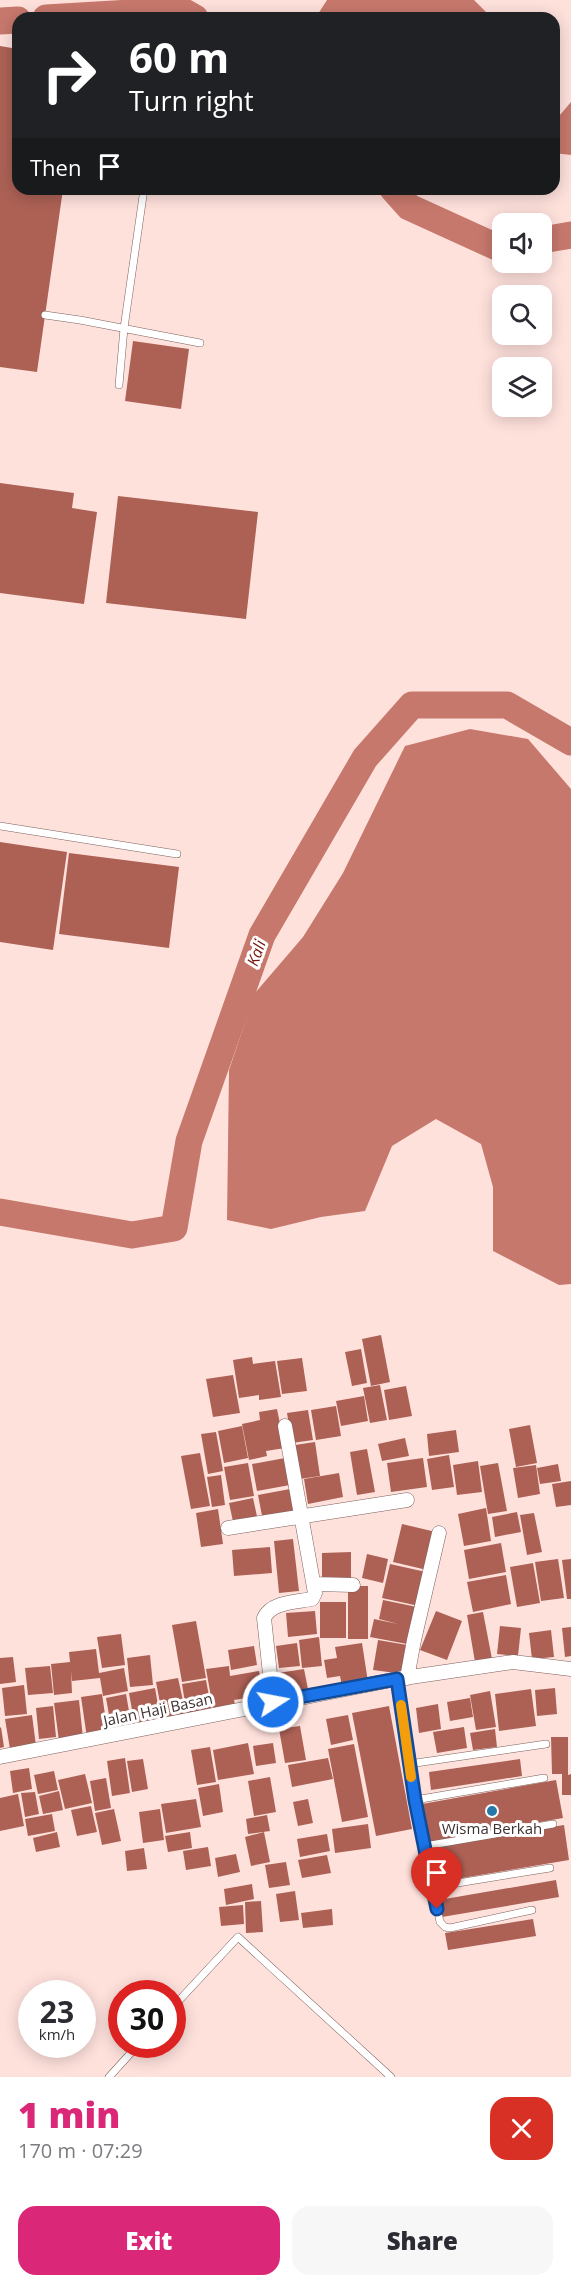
<!DOCTYPE html>
<html lang="en">
<head>
<meta charset="utf-8">
<style>
	:root { --surface:#fff; --page:#f7f7f7; --text:#2b2b33; --muted:#7c7c81; --accent:#db2777 }
	body { margin:0; font-family:"Open Sans",sans-serif; background:var(--page); color:var(--text); height:100vh; display:flex; flex-direction:column; font-size:22px; white-space:nowrap }
	* { box-sizing:border-box; margin:0 }
	p { font-size:20px; color:var(--muted) }
	.icon { flex:none; width:33px; height:33px; fill:none; stroke:currentColor; stroke-width:2; stroke-linecap:round; stroke-linejoin:round }
	.map { position:relative; height:2077px; overflow:hidden }
	.side { display:flex; flex-direction:column; background:var(--surface); flex:1 }
	.side>* { flex:none }
	.banner { position:absolute; left:12px; top:12px; width:548px; height:183px; border-radius:18px; box-shadow:0 3px 15px #0003; background:#202124; color:#fff; overflow:hidden }
	.tools { position:absolute; left:492px; top:213px; display:grid; gap:12px }
	.tools a { display:grid; place-items:center; width:60px; height:60px; border-radius:12px; background:var(--surface); box-shadow:0 3px 15px #0003; font-size:30px }
	.speed { position:absolute; left:18px; top:1980px; display:flex; gap:12px; font-size:30px; font-weight:700; text-align:center }
	.speed>* { display:grid; place-content:center; width:78px; height:78px; border-radius:50%; background:var(--surface); box-shadow:0 3px 15px #0003; line-height:1 }
	.speed small { font-size:15px; font-weight:400 }
	.speed .limit { border:9px solid #d22; background:#fff; color:#111 }
	.pin { position:absolute; display:grid; place-items:center; width:51px; height:51px; color:#fff; margin:-62px -26px; border-radius:50% 50% 50% 0; rotate:-45deg; box-shadow:0 0 6px #0007 }
	.pin .icon { rotate:45deg }
	.me { position:absolute; width:66px; margin:-33px; rotate:79deg; stroke-linejoin:round; filter:drop-shadow(0 0 4px #0008) }
	.turn { display:flex; align-items:center; gap:21px; height:126px; padding:0 18px; font-size:27px }
	.turn .icon { width:78px; height:78px; stroke-width:2.5 }
	.turn b { display:block; font-size:42px; line-height:51px }
	.then { display:flex; align-items:center; height:57px; padding:0 18px; background:#0003; gap:12px; font-size:22px }
	.round { display:grid; place-items:center; flex:none; width:63px; height:63px; border-radius:18px; background:var(--page) }
	.overview { display:flex; align-items:center; justify-content:space-between; height:102px; padding:0 18px }
	h1 { font-size:36px; font-weight:800; line-height:45px; color:var(--accent) }
	.action { display:flex; gap:12px; margin-top:auto; padding:12px 18px }
	.action a { flex:1; height:69px; border-radius:18px; background:var(--accent); color:#fff; font-size:24px; font-weight:800; line-height:69px; text-align:center }
	.action a+a { background:var(--page); color:var(--text) }
	.map>svg:first-child { display:block }
	.water { fill:#c7786c }
	.lines { fill:none; stroke-linecap:round; stroke-linejoin:round }
	.river { stroke:#c7786c; stroke-width:27 }
	.building { fill:#ad6155 }
	.service-casing { stroke:#7b615d; stroke-width:8 }
	.minor-casing { stroke:#7b615d; stroke-width:15 }
	.service { stroke:#fff; stroke-width:7 }
	.minor { stroke:#fff; stroke-width:14 }
	.route-casing { stroke:#114b97; stroke-width:15 }
	.route { stroke:#1a73e8; stroke-width:10 }
	.slow { stroke:#f59e0b; stroke-width:10 }
	.poi-dot { fill:#2578a9; stroke:#fff; stroke-width:2 }
	.labels { text-anchor:middle; stroke-width:6; stroke-linejoin:round; paint-order:stroke }
	.street-label { font-size:15px; fill:#3d3230; stroke:#fff }
	.poi-label { font-size:15px; fill:#3d3230; stroke:#fff }
	.water-label { font-size:16px; font-style:italic; fill:#75150e; stroke:#fff }
</style>
</head>
<body>
<div class="map">
<svg width="571" height="2077" viewBox="0 0 571 2077">
	<rect width="100%" height="100%" fill="#ffe1dc"/>
	<path class="water" d="M327,0H474L492,18H322L318,14Z
		M571,102V155L554,153V122Z
		M470,729L528,739L571,789V1284L559,1285L493,1251V1187L481,1144L436,1119L392,1146L365,1211L321,1217L271,1229L227,1220L229,1070L255,993L303,937L343,873L405,746Z"/>
	<g class="lines">
		<path class="river" d="M46,18L181,10L195,18
			M0,21L18,20
			M393,189L409,207L499,248L502,247
			M542,240L571,235
			M0,1212L132,1235L174,1228L189,1141L262,935L365,758L412,705H507L571,742"/>
	</g>
	<path class="building" d="M0,46L18,49V189H63L37,372L0,367Z
		M133,341L189,349L181,409L125,401Z
		M0,483L74,493L72,508L97,512L84,604L0,593Z
		M118,496L258,512L246,619L106,603Z
		M0,842L67,852L53,950L0,942Z
		M69,853L179,867L169,948L59,934Z
		M381,1335L390,1382L371,1386L362,1339Z
		M361,1349L367,1383L352,1386L345,1352Z
		M252,1357L253,1364L275,1361L281,1397L259,1400V1395L239,1398L233,1360Z
		M302,1358L307,1391L282,1394L277,1361Z
		M233,1375L240,1413L213,1417L206,1379Z
		M380,1385L387,1420L370,1423L363,1388Z
		M406,1386L412,1416L389,1420L384,1390Z
		M364,1396L368,1421L341,1426L336,1401Z
		M336,1406L341,1436L316,1440L311,1410Z
		M277,1409L285,1448L266,1451L267,1456L249,1460L242,1424L260,1420L259,1412Z
		M308,1410L313,1440L292,1443L287,1413Z
		M530,1425L537,1463L516,1467L509,1429Z
		M242,1426L248,1458L224,1463L218,1431Z
		M456,1430L459,1452L429,1456L427,1434Z
		M216,1432L223,1471L208,1474L201,1434Z
		M405,1438L409,1456L382,1461L378,1444Z
		M315,1442L320,1476L300,1479L295,1445Z
		M367,1449L375,1492L357,1495L350,1452Z
		M200,1453L210,1506L191,1509L181,1456Z
		M449,1455L454,1487L432,1490L427,1459Z
		M285,1458L290,1485L257,1491L252,1464Z
		M423,1458L427,1487L391,1492L387,1463Z
		M478,1461L482,1492L457,1495L453,1465Z
		M248,1463L254,1496L230,1500L224,1467Z
		M498,1463L507,1511L488,1514L480,1466Z
		M558,1464L561,1481L540,1484L537,1468Z
		M536,1465L540,1494L518,1498L513,1468Z
		M339,1473L343,1497L308,1504L304,1479Z
		M221,1475L225,1505L212,1507L207,1477Z
		M571,1481V1505L556,1507L552,1484Z
		M290,1489L295,1515L263,1521L258,1495Z
		M253,1498L258,1521L234,1526L229,1503Z
		M486,1508L491,1541L464,1546L458,1514Z
		M218,1509L223,1544L201,1547L196,1513Z
		M517,1512L521,1532L495,1537L492,1517Z
		M534,1513L542,1552L527,1555L520,1515Z
		M402,1524L436,1532L427,1570L393,1562Z
		M293,1539L299,1591L279,1593L274,1541Z
		M501,1543L506,1572L469,1579L464,1550Z
		M270,1547L272,1573L234,1576L232,1550Z
		M351,1552V1578H322V1553Z
		M367,1554L388,1559L383,1583L362,1578Z
		M558,1559L564,1598L541,1601L535,1562Z
		M571,1559V1599H567L562,1560Z
		M533,1563L540,1603L517,1607L510,1567Z
		M390,1564L426,1572L419,1606L382,1598Z
		M506,1575L511,1604L473,1612L467,1582Z
		M348,1586H368V1639H348Z
		M383,1600L417,1607L407,1644L370,1637L374,1619L398,1624L379,1619Z
		M320,1602H346V1638H320Z
		M315,1611L317,1634L288,1637L286,1613Z
		M436,1611L462,1621L447,1660L420,1650Z
		M483,1612L492,1659L475,1662L467,1615Z
		M196,1621L206,1678L182,1682L172,1625Z
		M500,1626L521,1628L518,1656L497,1654Z
		M571,1627V1656L565,1657L562,1628Z
		M551,1630L554,1657L532,1659L529,1633Z
		M121,1634L125,1665L102,1668L97,1637Z
		M319,1637L322,1666L302,1668L299,1640Z
		M378,1640L407,1645L403,1674L373,1670Z
		M297,1643L300,1666L279,1668L276,1646Z
		M362,1643L368,1682L342,1686L340,1676L327,1678L324,1660L337,1658L335,1647Z
		M254,1646L257,1665L231,1670L228,1650Z
		M96,1649L99,1673L124,1668L128,1691L103,1696L100,1678L72,1681L71,1671L72,1693L54,1695L51,1664L70,1662L69,1652Z
		M150,1655L153,1685L130,1687L127,1658Z
		M13,1657L16,1682L0,1684V1658Z
		M50,1666L53,1693L28,1695L25,1668Z
		M229,1666L230,1676L259,1671L263,1695L234,1700L235,1704L213,1708L206,1669Z
		M304,1669L309,1694L283,1698L278,1673Z
		M178,1678L186,1714L163,1719L156,1682Z
		M206,1680L212,1712L187,1716L182,1684Z
		M24,1685L27,1714L5,1716L2,1688Z
		M155,1688L161,1722L135,1727L129,1693Z
		M555,1688L557,1714L537,1716L535,1690Z
		M531,1689L536,1726L499,1731L495,1694Z
		M490,1691L496,1727L476,1730L470,1695Z
		M102,1694L108,1735L87,1738L81,1697Z
		M126,1694L132,1728L112,1732L106,1698Z
		M470,1698L473,1717L450,1721L447,1702Z
		M79,1700L83,1738L59,1741L54,1703Z
		M438,1704L441,1729L419,1733L416,1708Z
		M53,1706L56,1737L39,1739L36,1708Z
		M389,1706L412,1829L376,1836L352,1713Z
		M32,1715L36,1746L10,1749L5,1719Z
		M348,1715L353,1740L331,1745L326,1719Z
		M300,1726L306,1760L285,1763L279,1729Z
		M1,1727L4,1747L0,1748V1728Z
		M464,1727L467,1748L437,1753L433,1732Z
		M495,1729L497,1747L473,1750L470,1733Z
		M551,1737H568V1775L571,1774V1795H562V1774H552Z
		M248,1743L254,1774L218,1780L213,1750Z
		M273,1743L276,1763L256,1766L253,1746Z
		M354,1744L368,1817L342,1822L328,1749Z
		M210,1747L216,1782L197,1785L191,1750Z
		M125,1758L130,1793L112,1796L107,1761Z
		M328,1758L333,1779L292,1787L288,1765Z
		M143,1759L148,1789L132,1792L127,1761Z
		M520,1759L522,1776L431,1790L429,1772Z
		M29,1768L32,1789L13,1793L10,1771Z
		M54,1771L58,1790L38,1794L34,1775Z
		M85,1774L92,1803L65,1809L58,1780Z
		M270,1777L276,1812L254,1816L248,1781Z
		M106,1778L111,1808L95,1811L90,1781Z
		M556,1780L563,1818L428,1842L422,1804Z
		M219,1784L223,1812L203,1816L198,1788Z
		M59,1791L63,1810L43,1814L39,1796Z
		M35,1792L39,1814L25,1817L21,1793Z
		M18,1794L24,1826L0,1831V1798Z
		M196,1799L201,1827L166,1833L161,1804Z
		M308,1799L313,1823L298,1826L293,1802Z
		M91,1806L97,1832L77,1836L71,1810Z
		M114,1809L121,1841L102,1845L95,1813Z
		M160,1809L164,1840L143,1843L139,1812Z
		M52,1814L55,1831L28,1836L25,1819Z
		M267,1815L270,1831L248,1834L246,1819Z
		M368,1824L371,1848L335,1853L332,1829Z
		M564,1825L569,1860L438,1882L432,1847Z
		M57,1832L60,1847L36,1852L33,1838Z
		M190,1832L192,1848L168,1852L165,1836Z
		M264,1832L270,1862L251,1866L245,1837Z
		M327,1834L330,1851L300,1857L297,1839Z
		M208,1847L211,1866L186,1870L183,1851Z
		M144,1848L147,1869L127,1871L125,1851Z
		M236,1854L240,1872L218,1877L215,1858Z
		M327,1855L331,1873L302,1878L298,1860Z
		M286,1862L290,1885L269,1888L265,1865Z
		M556,1880L559,1897L442,1917L439,1900Z
		M252,1884L254,1899L226,1905L224,1889Z
		M295,1891L299,1920L280,1922L276,1894Z
		M261,1901L263,1932L246,1933L245,1902Z
		M243,1905L244,1924L221,1926L219,1907Z
		M332,1909L333,1925L303,1928L301,1913Z
		M533,1919L536,1936L448,1950L445,1933Z"/>
	<g class="lines">
		<defs>
			<path id="service" d="M45,315L80,320L200,343
				M119,385L124,328L144,189
				M0,826L177,854
				M397,1679L415,1800L440,1922L445,1927L450,1928L532,1910
				M409,1764L546,1744
				M415,1800L544,1778
				M425,1846L553,1824
				M433,1887L550,1868
				M172,2008L238,1937L391,2077
				M109,2077L139,2044"/>
			<path id="minor" d="M228,1528L407,1500
				M314,1584L353,1585
				M407,1678L414,1640L439,1533
				M273,1702L264,1618C271,1602 296,1602 312,1599L315,1593L285,1426
				M0,1757L397,1679L513,1662L571,1669"/>
		</defs>
		<use href="#service" class="service-casing"/>
		<use href="#minor" class="minor-casing"/>
		<use href="#service" class="service"/>
		<use href="#minor" class="minor"/>
	</g>
	<g class="lines">
		<defs>
			<path id="route" d="M273,1702L397,1679L415,1800L437,1909"/>
		</defs>
		<use href="#route" class="route-casing"/>
		<use href="#route" class="route"/>
		<path class="slow" d="M401,1705L411,1777"/>
	</g>
	<circle class="poi-dot" cx="492" cy="1811" r="6"/>
	<g class="labels">
		<g class="street-label">
			<text transform="translate(158 1710) rotate(-12)" y="5">Jalan Haji Basan</text>
		</g>
		<g class="poi-label">
			<text x="492" y="1834">Wisma Berkah</text>
		</g>
		<g class="water-label">
			<text transform="translate(256 953) rotate(-70)" y="6">Kali</text>
		</g>
	</g>
</svg>
<div class="tools">
<a><svg class="icon" aria-label="sound" viewBox="0 0 24 24"><path d="M4 9h4l5-4v14l-5-4H4zM17 9q2 3 0 6"/></svg></a>
<a><svg class="icon" aria-label="search" viewBox="0 0 24 24"><circle cx="10" cy="10" r="6"/><path d="M15 15l6 6"/></svg></a>
<a><svg class="icon" aria-label="layers" viewBox="0 0 24 24"><path d="M12 4l9 5-9 5-9-5zM3 14l9 5 9-5"/></svg></a>
</div>
<div class="speed"><div>23<small>km/h</small></div><div class="limit">30</div></div>
<div class="pin" style="left:437px;top:1909px;background:#d93025"><svg class="icon" aria-label="arrive" viewBox="0 0 24 24"><path d="M6 21V4h12l-3 4 3 4H6"/></svg></div>
<svg class="me" style="left:273px;top:1702px" viewBox="-20 -20 40 40"><circle r="17" fill="#1a73e8" stroke="#fff" stroke-width="3"/><path d="M0-11L8 9 0 5-8 9z" fill="#fff"/></svg>
<div class="banner">
<div class="turn"><svg class="icon" aria-label="right" viewBox="0 0 24 24"><path d="M7 20v-9h11M14 6l5 5-5 5"/></svg><div><b>60 m</b>Turn right</div></div>
<div class="then">Then<svg class="icon" aria-label="arrive" viewBox="0 0 24 24"><path d="M6 21V4h12l-3 4 3 4H6"/></svg></div>
</div>
</div>
<section class="side">
<div class="overview"><div><h1>1 min</h1><p>170 m · 07:29</p></div><a class="round" style="background:#d93025;color:#fff"><svg class="icon" aria-label="close" viewBox="0 0 24 24"><path d="M6 6l12 12M18 6L6 18"/></svg></a></div>
<div class="action"><a>Exit</a><a>Share</a></div>
</section>
</body>
</html>
